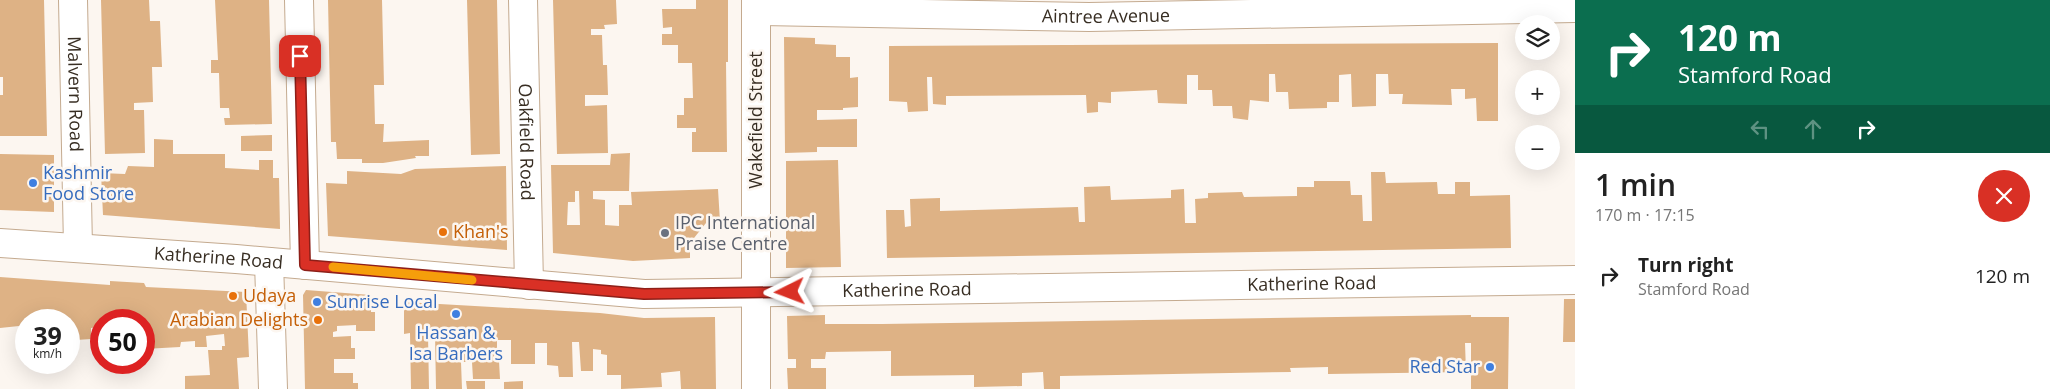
<!DOCTYPE html>
<html lang="en">
<head>
<meta charset="utf-8">
<style>
	:root { --surface:#fff; --page:#f6f6f6; --text:#222; --muted:#767676 }
	body { margin:0; font-family:"Open Sans",sans-serif; background:var(--page); color:var(--text); height:100vh; display:flex; flex-direction:column; font-size:19px; white-space:nowrap }
	* { box-sizing:border-box; margin:0 }
	p { font-size:16px; color:var(--muted) }
	.icon { flex:none; width:28px; height:28px; fill:none; stroke:currentColor; stroke-width:2; stroke-linecap:round; stroke-linejoin:round }
	.map { position:relative; flex:1; overflow:hidden }
	.details { display:flex; flex-direction:column; background:var(--surface); width:475px }
	.details>* { flex:none }
	.hud { background:#0b6e4f; color:#fff; overflow:hidden }
	.tools { position:absolute; left:1515px; top:15px; display:grid; gap:10px }
	.tools a { display:grid; place-items:center; width:45px; height:45px; border-radius:50%; background:var(--surface); box-shadow:0 5px 20px #0002; font-size:25px }
	.speed { position:absolute; left:15px; top:309px; display:flex; gap:10px; font-size:25px; font-weight:700; text-align:center }
	.speed>* { display:grid; place-content:center; width:65px; height:65px; border-radius:50%; background:var(--surface); box-shadow:0 5px 20px #0002; line-height:1 }
	.speed small { font-size:12px; font-weight:400 }
	.speed .limit { border:8px solid #d22; background:#fff; color:#111 }
	.pin { position:absolute; display:grid; place-items:center; width:42px; height:42px; color:#fff; margin:-21px; border-radius:10px; box-shadow:0 2px 8px #0006 }
	.me { position:absolute; width:55px; margin:-28px; rotate:267deg; stroke-linejoin:round; filter:drop-shadow(0 0 4px #0008) }
	.turn { display:flex; align-items:center; gap:18px; height:105px; padding:0 20px; font-size:22px }
	.turn .icon { width:65px; height:65px; stroke-width:2.5 }
	.turn b { display:block; font-size:35px; line-height:42px }
	.lanes { display:flex; align-items:center; height:48px; padding:0 20px; background:#0003; justify-content:center; gap:25px; direction:ltr }
	.lanes .off { opacity:.35 }
	.round { display:grid; place-items:center; flex:none; width:52px; height:52px; border-radius:26px; background:var(--page) }
	.overview { display:flex; align-items:center; justify-content:space-between; height:85px; padding:0 20px }
	h1 { font-size:30px; font-weight:600; line-height:38px }
	ul { padding:0; list-style:none }
	li { display:flex; align-items:center; gap:15px; height:75px; padding:0 20px }
	li div { flex:1 }
	li b { display:block; font-size:19px }
	li em { font-style:normal }
	main { display:flex; flex:1; min-height:0 }
	.map>svg:first-child { display:block }
	.building { fill:#deb285; fill-rule:evenodd }
	.lines { fill:none; stroke-linecap:round; stroke-linejoin:round }
	.minor-casing { stroke:#c4aa8f; stroke-width:30 }
	.secondary-casing { stroke:#c4aa8f; stroke-width:30 }
	.minor { stroke:#fff; stroke-width:28 }
	.secondary { stroke:#fff; stroke-width:28 }
	.route-casing { stroke:#8d1f18; stroke-width:12 }
	.route { stroke:#d93025; stroke-width:9 }
	.slow { stroke:#f59e0b; stroke-width:9 }
	.shop-dot { fill:#3f7fe0; stroke:#fcf6f0; stroke-width:2 }
	.food-dot { fill:#e8710a; stroke:#fcf6f0; stroke-width:2 }
	.worship-dot { fill:#6b7280; stroke:#fcf6f0; stroke-width:2 }
	.labels { text-anchor:middle; stroke-width:5; stroke-linejoin:round; paint-order:stroke }
	.street-label { font-size:18px; fill:#382e23; stroke:#fcf6f0 }
	.shop-label { font-size:18px; fill:#366cbe; stroke:#fcf6f0; text-anchor:start }
	.worship-label { font-size:18px; fill:#5b616d; stroke:#fcf6f0; text-anchor:start }
	.food-label { font-size:18px; fill:#c56008; stroke:#fcf6f0; text-anchor:start }
</style>
</head>
<body>
<main>
<div class="map">
<svg width="1575" height="389" viewBox="0 0 1575 389">
	<rect width="100%" height="100%" fill="#fcf6f0"/>
	<path class="building" d="M0,0H44L47,136H0V95H3V77H0Z
		M101,0H149L150,21H160L162,67H152L153,102L134,103V110H144L145,153L105,154Z
		M215,0H269L272,124L225,125L224,118H230L229,108H220L219,73H211V60H218Z
		M328,0H382L384,85H374L375,124H384L383,142L429,140V156H415L416,158L383,163H362V159H337L336,142H331Z
		M467,0H497L500,154L471,155Z
		M553,0H616L617,24L604,25L605,29H591V35H602L603,65H607L608,95H585V106L607,105L608,153L557,154Z
		M696,0H728V62H726L727,152H692V132H696V128H677V115H684V98H693L692,63H678V45H662V34H672V27L663,28L662,9H696Z
		M784,37L815,38V44L836,45V57H850V78L858,77V107L843,108V110H817V120L857,119V147H817V152L785,153Z
		M1498,43V121H1477L1476,98L1465,99V89H1451L1452,105L1402,104L1403,94H1389L1388,74H1376V106L1352,107L1351,74L1339,75V102H1327V108L1289,109L1288,92H1276L1275,74H1269V102L1250,100L1248,120L1233,118L1232,106H1213L1212,90H1198V75H1187V104L1158,103L1157,90L1111,92V103L1098,102V112L1087,113L1086,95L946,96V105L933,104L932,77H927L928,111L908,112L907,102L889,101V46Z
		M272,135V151H241V136Z
		M154,139L173,140V154H225V168L259,170V160H273V178H279L280,229L103,215L101,173L125,174L128,166L154,167Z
		M630,153L629,191H593V199L605,200V225L619,226V205H632L631,192L718,189L720,222L706,223L690,243V258L633,261L553,253L551,165H610L611,154ZM575,191H579L580,225H567L568,202H575Z
		M0,154L54,155V212L0,210Z
		M838,160L841,267L786,268V161Z
		M506,166L507,250L328,236L326,183L347,184V171L401,174L415,169Z
		M1371,172H1385L1386,183L1437,182L1438,194H1455V182H1470V196L1510,195L1511,248L887,258L886,210H904L905,227L911,226L910,199L940,198V211L1078,207L1079,222H1085L1084,187L1110,186L1111,200L1171,198V190L1184,189L1185,223H1196L1195,199L1208,198V193L1242,192L1244,197L1297,196V187H1314V181H1350L1351,195H1362L1363,221H1372Z
		M0,277L110,285V281L144,283L146,287L246,292L249,357L237,358L239,389H185V376L210,375L208,350H222V346H225L224,334L206,336L207,347H195V341L181,342L180,347L144,349V320H101V327L91,328V339L76,340V332H69V320H26V334H20L19,326L0,328Z
		M306,290L371,295V312H375V331H356V325L337,326V331L333,332V337L351,336V348H355V359H334V373H353V383H358V389H305L303,295Z
		M1564,299H1575V342H1563Z
		M404,302L600,313L644,318L715,317L716,389H681L680,371L661,373L662,387L621,389V375H607V355L601,354V350L593,349V371H581L579,342H572L573,377H559L558,366L547,365V343H535V364H511V340H497V361H499L500,379H473L472,362H461L462,389H436L435,334H428L429,389H411L410,333L404,334Z
		M825,315V324H882L1471,315V317H1509L1508,389H1471V343H1465L1466,372L1328,374V367L1290,368L1291,372L1060,376V389H1044L1043,372L1022,373V386L974,387V375L891,376V351L826,352L825,359H811V368H826V389H788L787,368H796V359H788L787,316Z
		M466,381H485V389H467Z
		M523,381V389H504V382Z"/>
	<g class="lines">
		<defs>
			<g id="minor">
				<path id="s1" d="M73,0L78,247"/>
				<path d="M299,0L305,265"/>
				<path id="s2" d="M523,0L529,285"/>
				<path id="s3" d="M756,11L1089,17L1575,8"/>
				<path d="M269,262L273,389"/>
				<path d="M756,389V0"/>
			</g>
			<g id="secondary">
				<path id="s4" d="M0,243L236,259L644,294L1575,280"/>
			</g>
		</defs>
		<use href="#minor" class="minor-casing"/>
		<use href="#secondary" class="secondary-casing"/>
		<use href="#minor" class="minor"/>
		<use href="#secondary" class="secondary"/>
	</g>
	<g class="lines">
		<defs>
			<path id="route" d="M300,56L305,265L644,294L790,292"/>
		</defs>
		<use href="#route" class="route-casing"/>
		<use href="#route" class="route"/>
		<path class="slow" d="M333,267L472,280"/>
	</g>
	<g class="shop-dot">
		<circle cx="33" cy="183" r="5"/>
		<circle cx="317" cy="302" r="5"/>
		<circle cx="456" cy="314" r="5"/>
		<circle cx="1490" cy="367" r="5"/>
	</g>
	<g class="food-dot">
		<circle cx="443" cy="232" r="5"/>
		<circle cx="233" cy="296" r="5"/>
		<circle cx="318" cy="320" r="5"/>
	</g>
	<circle class="worship-dot" cx="665" cy="233" r="5"/>
	<g class="labels">
		<g class="street-label">
			<text dy="6" stroke="none"><textPath href="#s3" startOffset="350">Aintree Avenue</textPath></text>
			<text dy="6" stroke="none"><textPath href="#s1" startOffset="94">Malvern Road</textPath></text>
			<text transform="translate(756 120) rotate(-90)" y="6">Wakefield Street</text>
			<text dy="6" stroke="none"><textPath href="#s2" startOffset="142">Oakfield Road</textPath></text>
			<text dy="6" stroke="none"><textPath href="#s4" startOffset="219">Katherine Road</textPath></text>
			<text dy="6" stroke="none"><textPath href="#s4" startOffset="1314">Katherine Road</textPath></text>
			<text dy="6" stroke="none"><textPath href="#s4" startOffset="909">Katherine Road</textPath></text>
		</g>
		<g class="shop-label">
			<text x="43" y="179">Kashmir<tspan x="43" dy="21">Food Store</tspan></text>
			<text x="327" y="308">Sunrise Local</text>
			<text x="456" y="339" text-anchor="middle">Hassan &amp;<tspan x="456" dy="21">Isa Barbers</tspan></text>
			<text x="1480" y="373" text-anchor="end">Red Star</text>
		</g>
		<g class="worship-label">
			<text x="675" y="229">IPC International<tspan x="675" dy="21">Praise Centre</tspan></text>
		</g>
		<g class="food-label">
			<text x="453" y="238">Khan's</text>
			<text x="243" y="302">Udaya</text>
			<text x="308" y="326" text-anchor="end">Arabian Delights</text>
		</g>
	</g>
</svg>
<div class="tools">
<a><svg class="icon" aria-label="layers" viewBox="0 0 24 24"><path d="M12 4l9 5-9 5-9-5zM3 14l9 5 9-5"/></svg></a>
<a>+</a>
<a>−</a>
</div>
<div class="speed"><div>39<small>km/h</small></div><div class="limit">50</div></div>
<div class="pin" style="left:300px;top:56px;background:#d93025"><svg class="icon" aria-label="arrive" viewBox="0 0 24 24"><path d="M6 21V4h12l-3 4 3 4H6"/></svg></div>
<svg class="me" style="left:790px;top:292px" viewBox="-20 -20 40 40"><path d="M0-17L14 15 0 8-14 15z" fill="#d93025" stroke="#fff" stroke-width="4"/></svg>
</div>
<section class="details">
<div class="hud">
<div class="turn"><svg class="icon" aria-label="right" viewBox="0 0 24 24"><path d="M7 20v-9h11M14 6l5 5-5 5"/></svg><div><b>120 m</b>Stamford Road</div></div>
<div class="lanes"><svg class="icon off" aria-label="left" viewBox="0 0 24 24"><path d="M17 20v-9H6M10 6l-5 5 5 5"/></svg><svg class="icon off" aria-label="ahead" viewBox="0 0 24 24"><path d="M12 20V5M6 11l6-6 6 6"/></svg><svg class="icon" aria-label="right" viewBox="0 0 24 24"><path d="M7 20v-9h11M14 6l5 5-5 5"/></svg></div>
</div>
<div class="overview"><div><h1>1 min</h1><p>170 m · 17:15</p></div><a class="round" style="background:#d93025;color:#fff"><svg class="icon" aria-label="close" viewBox="0 0 24 24"><path d="M6 6l12 12M18 6L6 18"/></svg></a></div>
<ul>
<li><svg class="icon" aria-label="right" viewBox="0 0 24 24"><path d="M7 20v-9h11M14 6l5 5-5 5"/></svg><div><b>Turn right</b><p>Stamford Road</p></div><em>120 m</em></li>
</ul>
</section>
</main>
</body>
</html>
